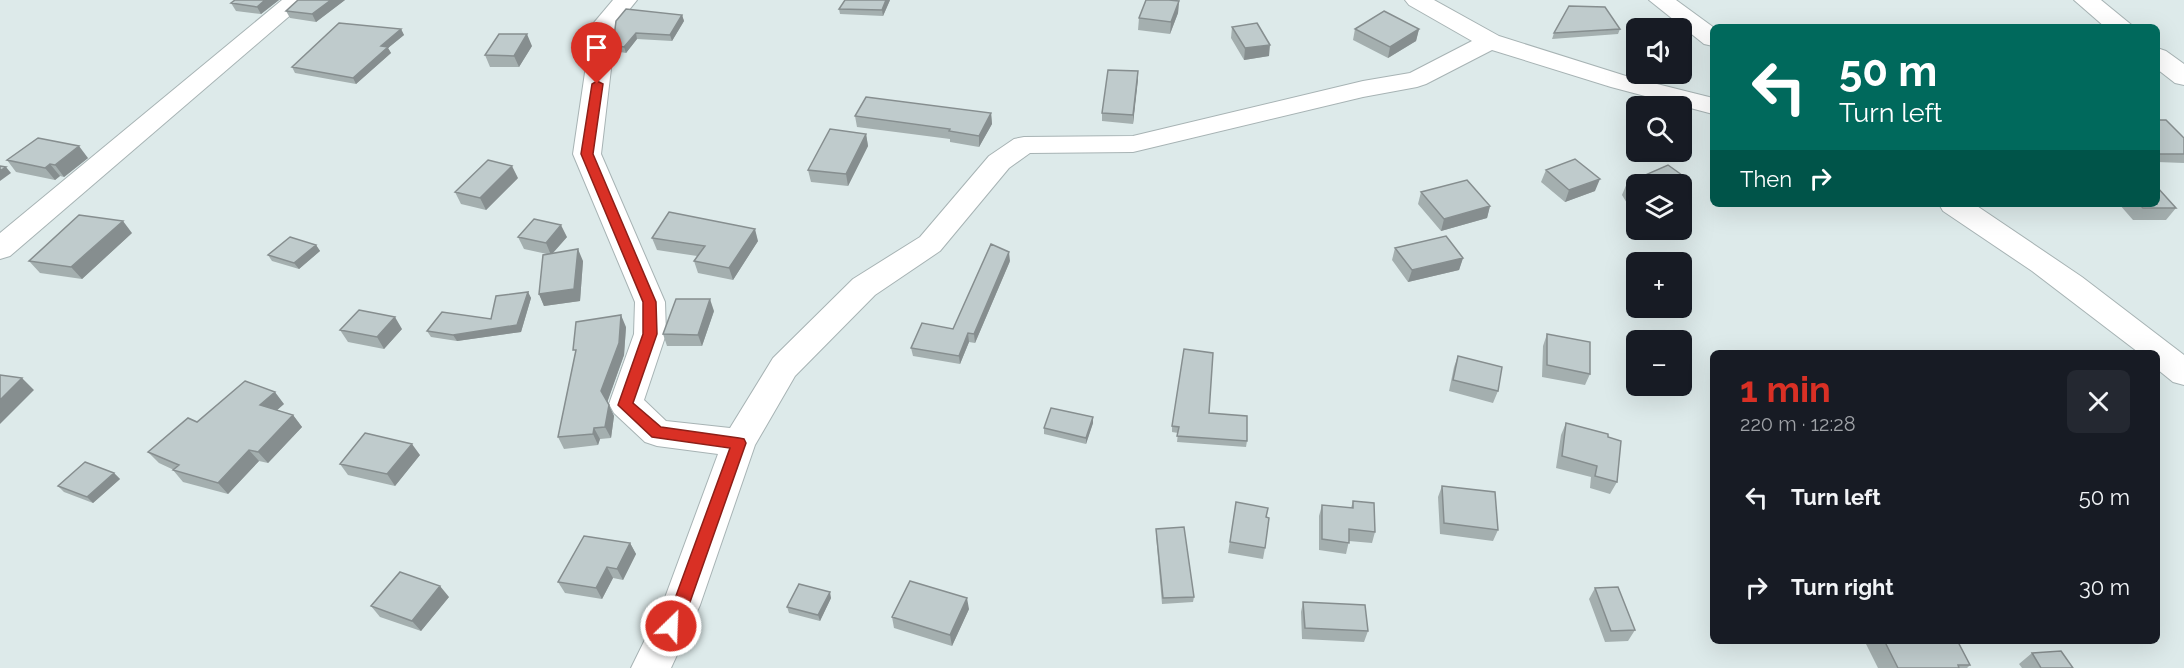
<!DOCTYPE html>
<html lang="en">
<head>
<meta charset="utf-8">
<style>
	:root { --surface:#171b24; --page:#242831; --text:#f1f3f6; --muted:#9ea1a6; --accent:#d93025 }
	body { margin:0; font-family:Raleway,sans-serif; background:var(--page); color:var(--text); height:100vh; display:flex; flex-direction:column; font-size:22px; white-space:nowrap }
	* { box-sizing:border-box; margin:0 }
	p { font-size:20px; color:var(--muted) }
	.icon { flex:none; width:33px; height:33px; fill:none; stroke:currentColor; stroke-width:2; stroke-linecap:round; stroke-linejoin:round }
	.map { position:relative; flex:1; overflow:hidden }
	.sheet { position:absolute; left:1710px; top:350px; width:450px; height:294px; display:flex; flex-direction:column; background:var(--surface); border-radius:9px; box-shadow:0 6px 24px #0002 }
	.sheet>* { flex:none }
	.guide { position:absolute; left:1710px; top:24px; width:450px; height:183px; border-radius:9px; box-shadow:0 6px 24px #0002; background:#00695c; color:#fff; overflow:hidden }
	.tools { position:absolute; left:1626px; top:18px; display:grid; gap:12px }
	.tools a { display:grid; place-items:center; width:66px; height:66px; border-radius:9px; background:var(--surface); box-shadow:0 6px 24px #0002; font-size:30px }
	.pin { position:absolute; display:grid; place-items:center; width:51px; height:51px; color:#fff; margin:-62px -26px; border-radius:50% 50% 50% 0; rotate:-45deg; box-shadow:0 0 6px #0007 }
	.pin .icon { rotate:45deg }
	.me { position:absolute; width:66px; margin:-33px; rotate:24deg; stroke-linejoin:round; filter:drop-shadow(0 0 4px #0008) }
	.turn { display:flex; align-items:center; gap:21px; height:126px; padding:0 30px; font-size:27px }
	.turn .icon { width:78px; height:78px; stroke-width:2.5 }
	.turn b { display:block; font-size:42px; line-height:51px }
	.then { display:flex; align-items:center; height:57px; padding:0 30px; background:#0003; gap:12px; font-size:22px }
	.round { display:grid; place-items:center; flex:none; width:63px; height:63px; border-radius:9px; background:var(--page) }
	.summary { display:flex; align-items:center; justify-content:space-between; height:102px; padding:0 30px }
	h1 { font-size:36px; font-weight:700; line-height:45px; color:var(--accent) }
	ul { padding:0; list-style:none }
	li { display:flex; align-items:center; gap:18px; height:90px; padding:0 30px }
	li div { flex:1 }
	li b { display:block; font-size:22px }
	li em { font-style:normal }
	.map>svg:first-child { display:block }
	.lines { fill:none; stroke-linecap:round; stroke-linejoin:round }
	.street-casing { stroke:#a7b3b4; stroke-width:2 }
	.secondary-casing { stroke:#a7b3b4; stroke-width:2 }
	.street { fill:#fff; fill-rule:evenodd }
	.secondary { fill:#fff; fill-rule:evenodd }
	.wall { fill:#a4afaf }
	.shaded-wall { fill:#868e8f }
	.building { fill:#bfcbcc; stroke:#868e8f; stroke-width:1.5 }
	.route { fill:#d93025; stroke:#8d1f18; stroke-width:1.5 }
</style>
</head>
<body>
<div class="map">
<svg width="2184" height="668" viewBox="0 0 2184 668">
	<rect width="100%" height="100%" fill="#ddeaea"/>
	<g class="lines">
		<defs>
			<path id="street" d="M282,0H308L10,256L0,259V233Z
				M613,0H637L616,26L601,154L665,302L666,334L644,400L666,421L730,428L773,358L853,279L920,237L989,156L1014,139L1024,137L1133,136L1363,81L1410,73L1472,41L1409,5L1405,0H1434L1499,36L1629,77L1713,98V114L1611,87L1492,50L1426,84L1417,87L1363,97L1133,152L1030,153L1009,168L940,251L875,295L795,376L755,445L700,605L671,668H631L663,603L718,454L657,446L645,442L614,413L609,404L634,334L635,302L573,154L592,25Z
				M1649,0H1676L1713,27V46L1704,44Z
				M1939,204H1974L2082,277L2184,355V385L2173,382L2157,369V352H2138L2032,271L1943,211Z"/>
			<path id="secondary" d="M2074,0H2101L2134,27H2105Z
				M2157,48L2166,51L2184,64V85L2175,83L2157,69Z"/>
		</defs>
		<use href="#street" class="street-casing"/>
		<use href="#secondary" class="secondary-casing"/>
		<use href="#street" class="street"/>
		<use href="#secondary" class="secondary"/>
	</g>
	<path class="wall" d="M279,0L261,14L236,11L231,3Z
		M345,0L316,22L290,18L286,11Z
		M890,0L883,16L840,14L839,9Z
		M1179,1L1178,13L1170,34L1138,30L1139,18Z
		M682,15L684,21L672,41L637,39L626,53L615,51L613,45L616,21Z
		M1232,27L1269,56L1244,60L1231,38Z
		M401,29L404,35L388,48L391,53L356,84L295,73L292,67Z
		M1355,29H1419L1416,41L1388,58L1353,40Z
		M1620,29L1618,34L1552,39L1554,33Z
		M532,46L519,67H490L485,55Z
		M1138,71L1133,124L1102,121V113Z
		M991,113L992,124L979,147L950,142V139L857,127L855,116Z
		M2157,120L2184,138V163L2157,162Z
		M866,134L868,146L848,186L811,182L808,170Z
		M88,158L64,177L60,176L55,180L16,172L7,160Z
		M1668,165L1689,180L1683,192L1682,193V184H1636V218L1622,195L1627,183Z
		M1546,170L1595,191L1565,202L1541,182Z
		M518,178L486,210L461,204L455,192Z
		M1421,192L1490,206L1487,218L1441,231L1418,204Z
		M2119,204H2157L2176,208L2166,220H2133Z
		M132,233L82,279L40,273L29,261Z
		M518,237H567L553,253L583,261L580,301L544,306L539,294L547,254L524,249Z
		M652,238L758,241L733,280L698,273L694,261L697,256L657,250Z
		M316,245L320,251L299,269L272,261L268,255Z
		M1395,248L1463,258L1459,270L1408,282L1392,260Z
		M1010,261L975,343L969,342L960,364L913,356L911,348L953,329Z
		M528,292L531,298L521,332L457,341L431,337L427,331L491,319Z
		M714,311L702,346H667L663,334Z
		M626,327L624,355L607,402L614,416L611,438L600,439L598,445L564,449L558,437L575,354Z
		M402,329L384,349L348,342L340,330Z
		M1547,334L1590,374L1585,385L1542,377L1543,346Z
		M1458,356L1498,391L1493,403L1449,391L1454,367Z
		M284,404L277,410L293,415L302,427L268,463L259,461L228,494L183,482L173,470H174L159,463L148,452L197,422Z
		M1209,413L1247,441L1246,447L1177,442L1178,433L1172,432V426Z
		M1093,423L1086,444L1044,434V428Z
		M1566,423L1608,437L1617,482L1610,494L1590,488L1591,477L1556,468L1561,435Z
		M420,455L395,486L348,475L340,464Z
		M114,473L120,479L93,503L64,492L58,486Z
		M1442,486L1498,530L1493,541L1440,534L1438,497Z
		M1353,501L1375,532L1372,543L1349,541L1346,554L1319,550V516L1322,505L1351,508Z
		M1236,502L1266,517L1265,548L1263,559L1228,553Z
		M1156,529L1194,597L1193,602L1162,604L1156,535Z
		M630,543L636,554L623,580L613,578L602,599L565,593L558,582Z
		M1595,588L1635,630L1628,641L1605,642L1589,599Z
		M449,597L421,631L380,617L371,606Z
		M831,598L820,621L789,613L787,607Z
		M1303,602L1368,631L1364,642L1302,639L1301,612Z
		M969,609L952,646L894,628L892,617Z
		M1864,640H1957L1970,665L1967,668H1878Z
		M2032,653L2073,668H2022L2019,664Z"/>
	<path class="shaded-wall" d="M265,0H279L261,14L257,7Z
		M331,0H345L316,22L312,14Z
		M886,0H890L883,16L882,10Z
		M1179,1L1178,13L1170,34L1171,22Z
		M682,15L684,21L672,41L670,35Z
		M401,29L404,35L388,48L391,53L356,84L353,78L381,46Z
		M1419,29L1416,41L1388,58L1390,47Z
		M636,33L637,39L626,53L624,47Z
		M527,34L532,46L519,67L514,56Z
		M1270,45L1269,56L1244,60L1245,48Z
		M1138,71V80L1133,124V115Z
		M991,113L992,124L979,147V136Z
		M866,134L868,146L848,186L846,174Z
		M79,146L88,158L64,177L55,165Z
		M50,164L60,176L55,180L45,168Z
		M512,166L518,178L486,210L480,198Z
		M6,167L11,173L0,181V171Z
		M1600,179L1595,191L1565,202L1569,190Z
		M1689,180L1683,192L1682,193V184H1680Z
		M1490,206L1487,218L1441,231L1444,219Z
		M123,221L132,233L82,279L71,267Z
		M561,225L567,237L551,255L546,243Z
		M755,229L758,241L733,280L729,268Z
		M316,245L320,251L299,269L294,263Z
		M578,249L583,261L580,301L544,306L539,294Z
		M1009,252L1010,261L975,343L974,334Z
		M1463,258L1459,270L1408,282L1412,270Z
		M528,292L531,298L521,332L457,341L453,335L517,325Z
		M710,299L714,311L702,346L698,335Z
		M621,315L626,327L624,355L607,403L601,391Z
		M395,317L402,329L384,349L377,337Z
		M968,333L969,342L960,364L959,356Z
		M22,378L34,390L0,424V400Z
		M275,392L284,404L269,417L260,405Z
		M609,405L614,416L611,438L605,427Z
		M293,415L302,427L268,463L258,452Z
		M1093,417V423L1086,444V438Z
		M594,428L600,439L598,445L593,434Z
		M412,444L420,455L395,486L387,474Z
		M249,450L259,461L228,494L218,483Z
		M114,473L120,479L93,503L87,497Z
		M630,543L636,554L623,580L617,569Z
		M607,567L613,578L602,599L596,588Z
		M440,586L449,597L421,631L412,621Z
		M830,592L831,598L820,621L818,615Z
		M967,598L969,609L952,646L950,635Z"/>
	<path class="building" d="M235,0H265L257,7L231,3Z
		M298,0H331L312,14L286,11Z
		M845,0H886L882,10L839,9Z
		M1146,0H1169L1179,1L1171,22L1139,18Z
		M1569,6L1605,7L1620,29L1554,33Z
		M626,9L682,15L670,35L636,33L624,47L613,45L616,21Z
		M1384,11L1419,29L1390,47L1355,29Z
		M339,23L401,29L381,46L388,47L353,78L292,67Z
		M1257,23L1270,45L1245,48L1232,27Z
		M499,34H527L514,56L485,55Z
		M1108,70L1138,71L1133,115L1102,113Z
		M866,97L991,113L979,136L949,131L950,129L855,116Z
		M2157,120H2166L2184,138V154H2157Z
		M830,129L866,134L846,174L808,170Z
		M38,138L79,146L55,165L50,164L45,168L7,160Z
		M1575,159L1600,179L1569,190L1546,170Z
		M488,160L512,166L480,198L455,192Z
		M1668,165L1689,180L1680,184H1636V198L1627,183Z
		M0,166L6,167L0,171Z
		M1467,180L1490,206L1444,219L1421,192Z
		M2157,187L2176,208H2143L2139,204H2157Z
		M669,212L755,229L729,268L694,261L705,246L652,238Z
		M79,215L123,221L71,267L29,261Z
		M534,219L561,225L546,243L518,237Z
		M1446,236L1463,258L1412,270L1395,248Z
		M290,237L316,245L294,263L268,255Z
		M991,244L1009,252L974,334L968,333L959,356L911,348L922,323L953,329Z
		M578,249L574,289L539,294L543,255Z
		M528,292L517,325L453,335L427,331L442,312L491,319L496,296Z
		M676,299H710L698,335L663,334Z
		M359,310L395,317L377,337L340,330Z
		M621,315L619,343L601,391L609,405L605,427L594,428L593,434L558,437L576,350H573L576,322Z
		M1547,334L1590,342V374L1547,365Z
		M1184,349L1213,353L1209,413L1247,416V441L1177,436L1179,427L1172,426Z
		M1458,356L1502,367L1498,391L1453,380Z
		M0,375L22,378L0,400Z
		M245,381L275,392L260,405L293,415L258,452L249,450L218,483L173,470L179,465L148,452L188,418L197,422Z
		M1051,408L1093,417L1086,438L1044,428Z
		M1566,423L1608,434V437L1621,441L1617,482L1595,476L1597,466L1562,456Z
		M365,433L412,444L387,474L340,464Z
		M85,462L114,473L87,497L58,486Z
		M1442,486L1495,492L1498,530L1444,523Z
		M1353,501L1374,503L1375,532L1349,529V543L1322,539V505L1353,508Z
		M1236,502L1268,508L1266,517L1269,518L1265,548L1230,542Z
		M1184,527L1194,597L1163,598L1156,529Z
		M584,536L630,543L617,569L607,567L596,588L558,582Z
		M400,572L440,586L412,621L371,606Z
		M910,581L967,598L950,635L892,617Z
		M799,584L830,592L818,615L787,607Z
		M1618,587L1635,630L1611,631L1595,588Z
		M1303,602L1365,605L1368,631L1305,628Z
		M1884,640H1957L1970,665H1958L1959,668H1898Z
		M2061,651L2073,668H2041L2032,653Z"/>
	<path class="route" d="M597,81L603,84L593,154L656,302L657,334L633,403L661,427L739,438L744,439L746,443L689,605L677,631L671,633L665,631L662,626L673,604L730,448L652,437L618,405L643,334V302L581,154L592,84Z"/>
</svg>
<div class="tools">
<a><svg class="icon" aria-label="sound" viewBox="0 0 24 24"><path d="M4 9h4l5-4v14l-5-4H4zM17 9q2 3 0 6"/></svg></a>
<a><svg class="icon" aria-label="search" viewBox="0 0 24 24"><circle cx="10" cy="10" r="6"/><path d="M15 15l6 6"/></svg></a>
<a><svg class="icon" aria-label="layers" viewBox="0 0 24 24"><path d="M12 4l9 5-9 5-9-5zM3 14l9 5 9-5"/></svg></a>
<a>+</a>
<a>−</a>
</div>
<div class="pin" style="left:597px;top:84px;background:#d93025"><svg class="icon" aria-label="arrive" viewBox="0 0 24 24"><path d="M6 21V4h12l-3 4 3 4H6"/></svg></div>
<svg class="me" style="left:671px;top:626px" viewBox="-20 -20 40 40"><circle r="17" fill="#d93025" stroke="#fff" stroke-width="3"/><path d="M0-11L8 9 0 5-8 9z" fill="#fff"/></svg>
<div class="guide">
<div class="turn"><svg class="icon" aria-label="left" viewBox="0 0 24 24"><path d="M17 20v-9H6M10 6l-5 5 5 5"/></svg><div><b>50 m</b>Turn left</div></div>
<div class="then">Then<svg class="icon" aria-label="right" viewBox="0 0 24 24"><path d="M7 20v-9h11M14 6l5 5-5 5"/></svg></div>
</div>
<section class="sheet">
<div class="summary"><div><h1>1 min</h1><p>220 m · 12:28</p></div><a class="round"><svg class="icon" aria-label="close" viewBox="0 0 24 24"><path d="M6 6l12 12M18 6L6 18"/></svg></a></div>
<ul>
<li><svg class="icon" aria-label="left" viewBox="0 0 24 24"><path d="M17 20v-9H6M10 6l-5 5 5 5"/></svg><div><b>Turn left</b></div><em>50 m</em></li>
<li><svg class="icon" aria-label="right" viewBox="0 0 24 24"><path d="M7 20v-9h11M14 6l5 5-5 5"/></svg><div><b>Turn right</b></div><em>30 m</em></li>
</ul>
</section>
</div>
</body>
</html>
